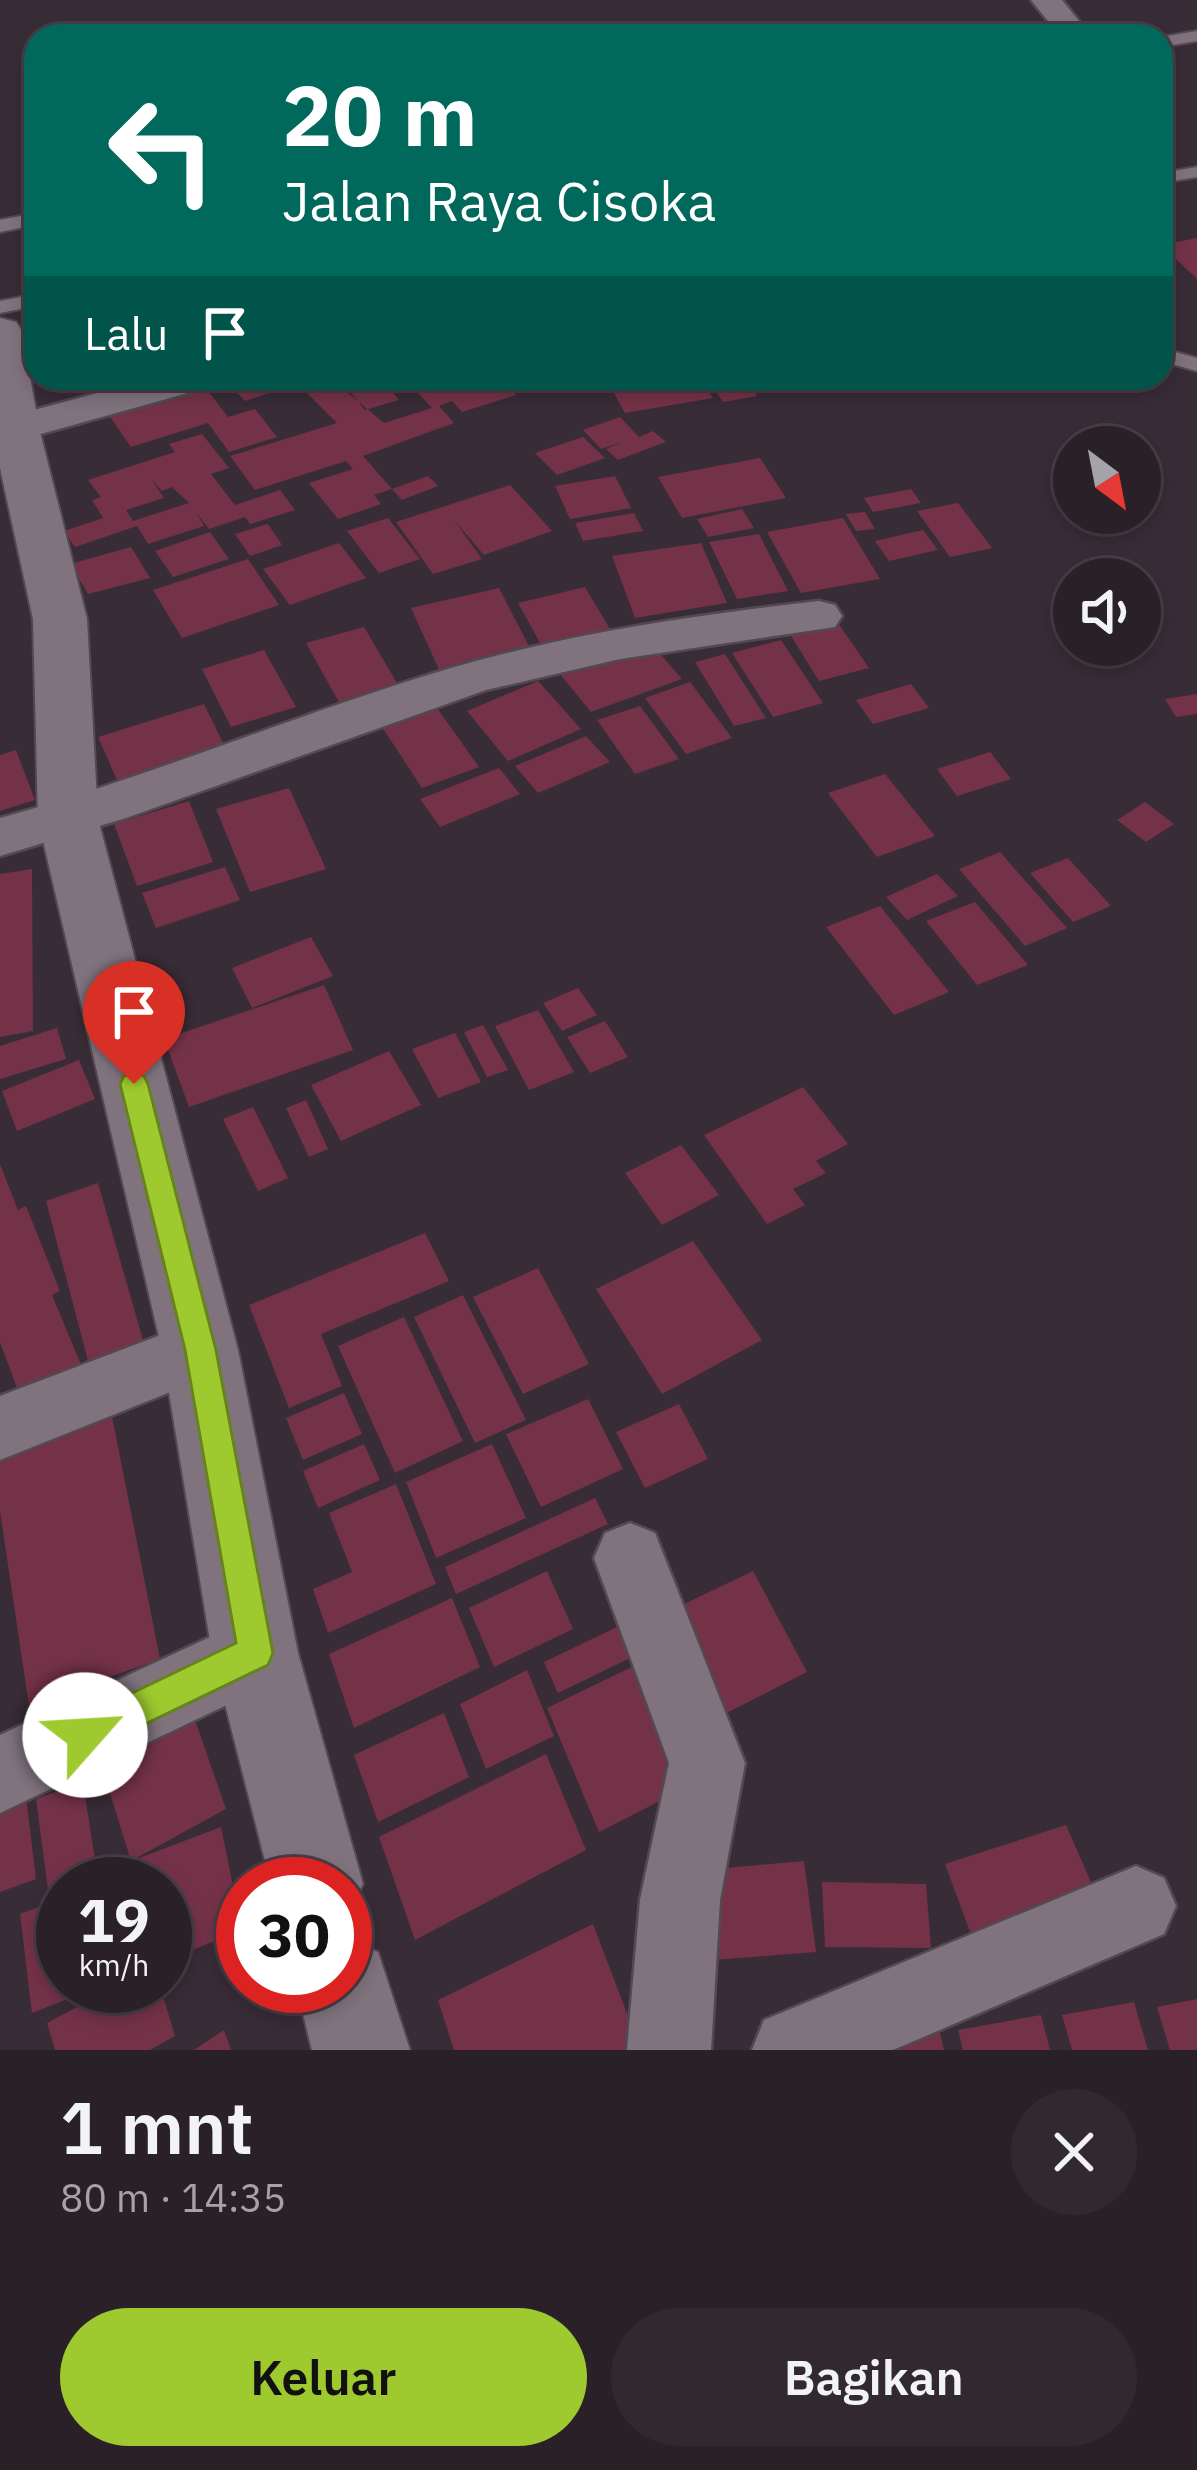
<!DOCTYPE html>
<html lang="id">
<head>
<meta charset="utf-8">
<style>
	:root { --surface:#2a2128; --page:#322930; --text:#f1f3f6; --muted:#a5a3a8; --line:#463e45; --accent:#9eca2f }
	body { margin:0; font-family:"IBM Plex Sans",sans-serif; background:var(--page); color:var(--text); height:100vh; display:flex; flex-direction:column; font-size:45px; white-space:nowrap }
	* { box-sizing:border-box; margin:0 }
	p { font-size:39px; color:var(--muted) }
	.icon { flex:none; width:66px; height:66px; fill:none; stroke:currentColor; stroke-width:2; stroke-linecap:round; stroke-linejoin:round }
	.map { position:relative; height:2050px; overflow:hidden }
	.sheet { display:flex; flex-direction:column; background:var(--surface); flex:1 }
	.sheet>* { flex:none }
	.top-card { position:absolute; left:24px; top:24px; width:1149px; height:366px; border-radius:36px; box-shadow:0 6px 18px #0003,0 0 0 3px var(--line); background:#00695c; color:#fff; overflow:hidden }
	.needle { width:78px; rotate:148deg }
	.fabs { position:absolute; left:1053px; top:426px; display:grid; gap:24px }
	.fabs a { display:grid; place-items:center; width:108px; height:108px; border-radius:50%; background:var(--surface); box-shadow:0 6px 18px #0003,0 0 0 3px var(--line); font-size:60px }
	.speed { position:absolute; left:36px; top:1857px; display:flex; gap:24px; font-size:60px; font-weight:700; text-align:center }
	.speed>* { display:grid; place-content:center; width:156px; height:156px; border-radius:50%; background:var(--surface); box-shadow:0 6px 18px #0003,0 0 0 3px var(--line); line-height:1 }
	.speed small { font-size:30px; font-weight:400 }
	.speed .limit { border:18px solid #d22; background:#fff; color:#111 }
	.pin { position:absolute; display:grid; place-items:center; width:102px; height:102px; color:#fff; margin:-123px -51px; border-radius:50% 50% 50% 0; rotate:-45deg; box-shadow:0 0 12px #0007 }
	.pin .icon { rotate:45deg }
	.me { position:absolute; width:132px; margin:-66px; rotate:64deg; stroke-linejoin:round; filter:drop-shadow(0 0 9px #0008) }
	.turn { display:flex; align-items:center; gap:42px; height:252px; padding:0 60px; font-size:54px }
	.turn .icon { width:156px; height:156px; stroke-width:2.5 }
	.turn b { display:block; font-size:84px; line-height:102px }
	.then { display:flex; align-items:center; height:114px; padding:0 60px; background:#0003; gap:24px; font-size:45px }
	.round { display:grid; place-items:center; flex:none; width:126px; height:126px; border-radius:63px; background:var(--page) }
	.overview { display:flex; align-items:center; justify-content:space-between; height:204px; padding:0 60px }
	h1 { font-size:72px; font-weight:600; line-height:90px }
	.button { display:flex; gap:24px; margin-top:auto; padding:24px 60px }
	.button a { flex:1; height:138px; border-radius:72px; background:var(--accent); color:#111; font-size:48px; font-weight:600; line-height:138px; text-align:center }
	.button a+a { background:var(--page); color:var(--text) }
	.map>svg:first-child { display:block }
	.building { fill:#743248; fill-rule:evenodd }
	.lines { fill:none; stroke-linecap:round; stroke-linejoin:round }
	.lane-casing { stroke:#524951; stroke-width:4 }
	.street-casing { stroke:#524951; stroke-width:5 }
	.secondary-casing { stroke:#524951; stroke-width:4 }
	.lane { fill:#80737e; fill-rule:evenodd }
	.street { fill:#80737e; fill-rule:evenodd }
	.secondary { fill:#80737e; fill-rule:evenodd }
	.route { fill:#9eca2f; stroke:#67831f; stroke-width:3 }
</style>
</head>
<body>
<div class="map">
<svg width="1197" height="2050" viewBox="0 0 1197 2050">
	<rect width="100%" height="100%" fill="#382c36"/>
	<path class="building" d="M1197,238V279L1161,245Z
		M223,378H311V379L245,401Z
		M330,378L384,423L432,408L417,392L463,378L522,379L505,384L516,395L462,412L452,401L439,406L454,423L363,456L392,489L374,495L381,504L338,519L309,483L353,469L346,461L255,490L230,456L337,423L302,388Z
		M381,378L399,400L365,410L347,388Z
		M632,378H700L713,398L625,413L608,382Z
		M707,378H745L757,396L723,402Z
		M202,383L228,417L255,409L277,437L229,452L208,423L131,447L106,411Z
		M620,417L639,437L653,431L666,442L618,460L606,449L622,442L601,449L583,430Z
		M202,434L229,468L211,474L235,505L280,490L295,510L250,524L245,517L209,529L196,512L204,526L148,544L137,526L75,547L64,531L103,518L92,500L101,497L88,480L175,452L169,444ZM152,480L162,491L172,487L189,503L133,521L126,510L164,498Z
		M583,437L605,458L557,475L535,453Z
		M760,458L786,498L682,518L658,477Z
		M428,476L438,486L402,500L392,489Z
		M615,476L631,508L570,519L555,486Z
		M510,485L552,531L484,555L454,520L482,559L433,574L396,522Z
		M911,489L921,503L873,512L864,498Z
		M958,503L992,548L950,557L917,511Z
		M742,509L754,528L708,537L697,519Z
		M865,512L875,529L856,531L846,514Z
		M634,513L643,531L583,541L575,523Z
		M388,518L420,559L379,573L347,531Z
		M843,518L880,579L801,593L767,532Z
		M268,524L282,545L250,556L235,534Z
		M923,530L938,550L889,561L875,541Z
		M210,532L229,559L173,577L155,551Z
		M759,534L788,591L737,599L709,542Z
		M339,543L366,578L290,605L263,569Z
		M701,543L727,603L635,618L612,556Z
		M131,547L150,578L88,594L70,564Z
		M248,559L279,605L182,638L153,590Z
		M585,587L613,634L544,650L518,603Z
		M499,588L533,654L442,676L411,608Z
		M836,620L869,668L819,681L788,631Z
		M364,627L400,688L341,706L306,643Z
		M781,640L823,703L773,717L732,653Z
		M649,641L682,679L591,712L559,673Z
		M264,650L296,707L231,727L202,669Z
		M725,654L766,718L734,726L695,662Z
		M538,681L581,729L508,761L467,711Z
		M690,682L732,738L686,754L645,698Z
		M911,684L929,708L873,724L856,700Z
		M1197,694V714L1176,717L1165,699Z
		M204,704L229,755L121,789L98,737Z
		M640,706L679,759L635,774L597,720Z
		M437,708L479,767L422,788L382,727Z
		M586,736L610,762L538,793L515,766Z
		M16,750L35,800L0,811V755Z
		M990,752L1011,779L957,796L937,769Z
		M499,768L520,794L440,827L420,799Z
		M885,774L935,836L877,857L828,793Z
		M289,788L326,869L250,892L216,809Z
		M189,801L213,862L137,886L114,824Z
		M1145,802L1174,824L1146,842L1117,820Z
		M1000,852L1067,928L1025,946L959,869Z
		M1068,858L1111,906L1073,922L1030,873Z
		M225,867L240,900L156,928L142,893Z
		M32,869L33,1031L0,1037V874Z
		M937,874L958,896L907,920L886,897Z
		M975,902L1028,965L977,985L926,921Z
		M880,906L949,992L894,1015L826,927Z
		M311,937L333,976L252,1008L232,968Z
		M324,985L353,1050L189,1107L164,1039Z
		M578,988L597,1015L562,1031L543,1003Z
		M538,1010L574,1072L529,1090L495,1026Z
		M605,1021L628,1057L590,1073L567,1037Z
		M483,1025L508,1070L487,1077L464,1032Z
		M57,1028L66,1059L0,1079V1046Z
		M455,1033L481,1082L438,1098L412,1049Z
		M389,1051L421,1105L341,1141L311,1085Z
		M79,1060L95,1099L17,1131L2,1091Z
		M803,1087L848,1144L816,1161L826,1173L793,1189L805,1205L767,1224L704,1135Z
		M306,1100L328,1149L309,1157L286,1108Z
		M253,1107L288,1178L258,1191L223,1119Z
		M681,1145L719,1195L662,1225L625,1173Z
		M0,1164L18,1210L26,1206L60,1291L52,1295L82,1367L20,1396L0,1342Z
		M98,1183L143,1340L88,1361L46,1201Z
		M425,1233L449,1281L321,1334L342,1386L289,1408L249,1305Z
		M693,1241L762,1340L662,1394L596,1289Z
		M538,1268L589,1364L523,1394L473,1297Z
		M463,1295L526,1420L475,1443L414,1317Z
		M404,1317L463,1441L395,1473L338,1346Z
		M344,1393L362,1434L303,1460L286,1418Z
		M588,1399L623,1469L541,1507L506,1434Z
		M679,1404L708,1459L645,1488L616,1432Z
		M112,1416L160,1659L29,1706L0,1511V1452Z
		M364,1444L380,1480L318,1508L303,1471Z
		M492,1444L526,1518L436,1558L406,1482Z
		M396,1484L436,1584L328,1633L313,1589L352,1572L329,1513Z
		M595,1498L608,1524L456,1594L445,1567Z
		M547,1571L573,1629L494,1667L469,1608Z
		M753,1571L807,1672L707,1723L657,1617Z
		M452,1598L480,1667L354,1728L329,1654Z
		M640,1616L655,1646L558,1693L544,1662Z
		M642,1662L699,1781L599,1832L547,1708Z
		M527,1670L554,1736L486,1769L460,1704Z
		M188,1700L226,1809L131,1861L96,1748Z
		M444,1713L469,1777L378,1822L354,1755Z
		M546,1754L586,1850L415,1940L379,1837Z
		M83,1782L97,1873L48,1890L36,1799Z
		M26,1797L36,1879L0,1892V1807Z
		M1066,1825L1101,1905L976,1948L945,1864Z
		M221,1827L242,1930L165,1961V1884H113L110,1869Z
		M804,1861L816,1952L713,1960L704,1870Z
		M822,1882L926,1884L931,1948L825,1947Z
		M63,1898V1986H101L32,2013L20,1914Z
		M593,1924L641,2050H454L438,2000Z
		M116,1986H160L175,2036L150,2050H55L47,2023Z
		M1197,1999V2050H1170L1157,2007Z
		M1134,2002L1148,2050H1072L1062,2015Z
		M1041,2015L1050,2050H963L958,2030Z
		M939,2029L944,2050H849Z
		M224,2030L231,2050H194Z"/>
	<g class="lines">
		<defs>
			<path id="lane" d="M1197,31V41L1161,47V37Z
				M1197,167V177L1161,183V173Z
				M36,213V225L0,232V220Z
				M36,294V306L0,313V301Z
				M1161,348L1197,358V371L1161,361Z"/>
			<path id="street" d="M1031,0H1062L1091,36H1060Z
				M154,378H219L213,386L30,437L15,440L0,436V419Z
				M819,601L835,605L842,616L835,627L620,659L486,690L126,818L0,856V818C153,776 299,713 451,668C571,633 695,615 819,601Z
				M200,1320L223,1329L233,1350L223,1371L0,1460V1396Z
				M630,1523L655,1533L745,1763L720,1900L711,2050H627L640,1900L669,1763L594,1558L605,1533Z
				M255,1616L281,1627L292,1653L281,1679L0,1813V1735Z
				M1136,1866L1164,1878L1176,1906L1164,1934L893,2050H752L764,2020Z"/>
			<path id="secondary" d="M0,318L16,322L22,331L39,428L87,619L98,819L238,1350L298,1653L363,1884L345,1919V1884H271L212,1653L162,1350L38,819L33,619L0,468Z
				M345,1939L378,1952L410,2050H312L296,1986H345Z"/>
		</defs>
		<use href="#lane" class="lane-casing"/>
		<use href="#street" class="street-casing"/>
		<use href="#secondary" class="secondary-casing"/>
		<use href="#lane" class="lane"/>
		<use href="#street" class="street"/>
		<use href="#secondary" class="secondary"/>
	</g>
	<path class="route" d="M134,1073L144,1076L148,1084L216,1350L273,1653L268,1665L85,1753L72,1747L67,1735L72,1722L236,1643L185,1350L120,1084L124,1076Z"/>
</svg>
<div class="fabs">
<a><svg class="needle" viewBox="-14 -14 28 28"><path d="M0-13l5 13h-10z" fill="#e53935"/><path d="M0 13l5-13h-10z" fill="#a5a3a8"/></svg></a>
<a><svg class="icon" aria-label="sound" viewBox="0 0 24 24"><path d="M4 9h4l5-4v14l-5-4H4zM17 9q2 3 0 6"/></svg></a>
</div>
<div class="speed"><div>19<small>km/h</small></div><div class="limit">30</div></div>
<div class="pin" style="left:134px;top:1084px;background:#d93025"><svg class="icon" aria-label="arrive" viewBox="0 0 24 24"><path d="M6 21V4h12l-3 4 3 4H6"/></svg></div>
<svg class="me" style="left:85px;top:1735px" viewBox="-20 -20 40 40"><circle r="19" fill="#fff"/><path d="M0-13L10 11 0 6-10 11z" fill="#9eca2f"/></svg>
<div class="top-card">
<div class="turn"><svg class="icon" aria-label="left" viewBox="0 0 24 24"><path d="M17 20v-9H6M10 6l-5 5 5 5"/></svg><div><b>20 m</b>Jalan Raya Cisoka</div></div>
<div class="then">Lalu<svg class="icon" aria-label="arrive" viewBox="0 0 24 24"><path d="M6 21V4h12l-3 4 3 4H6"/></svg></div>
</div>
</div>
<section class="sheet">
<div class="overview"><div><h1>1 mnt</h1><p>80 m · 14:35</p></div><a class="round"><svg class="icon" aria-label="close" viewBox="0 0 24 24"><path d="M6 6l12 12M18 6L6 18"/></svg></a></div>
<div class="button"><a>Keluar</a><a>Bagikan</a></div>
</section>
</body>
</html>
